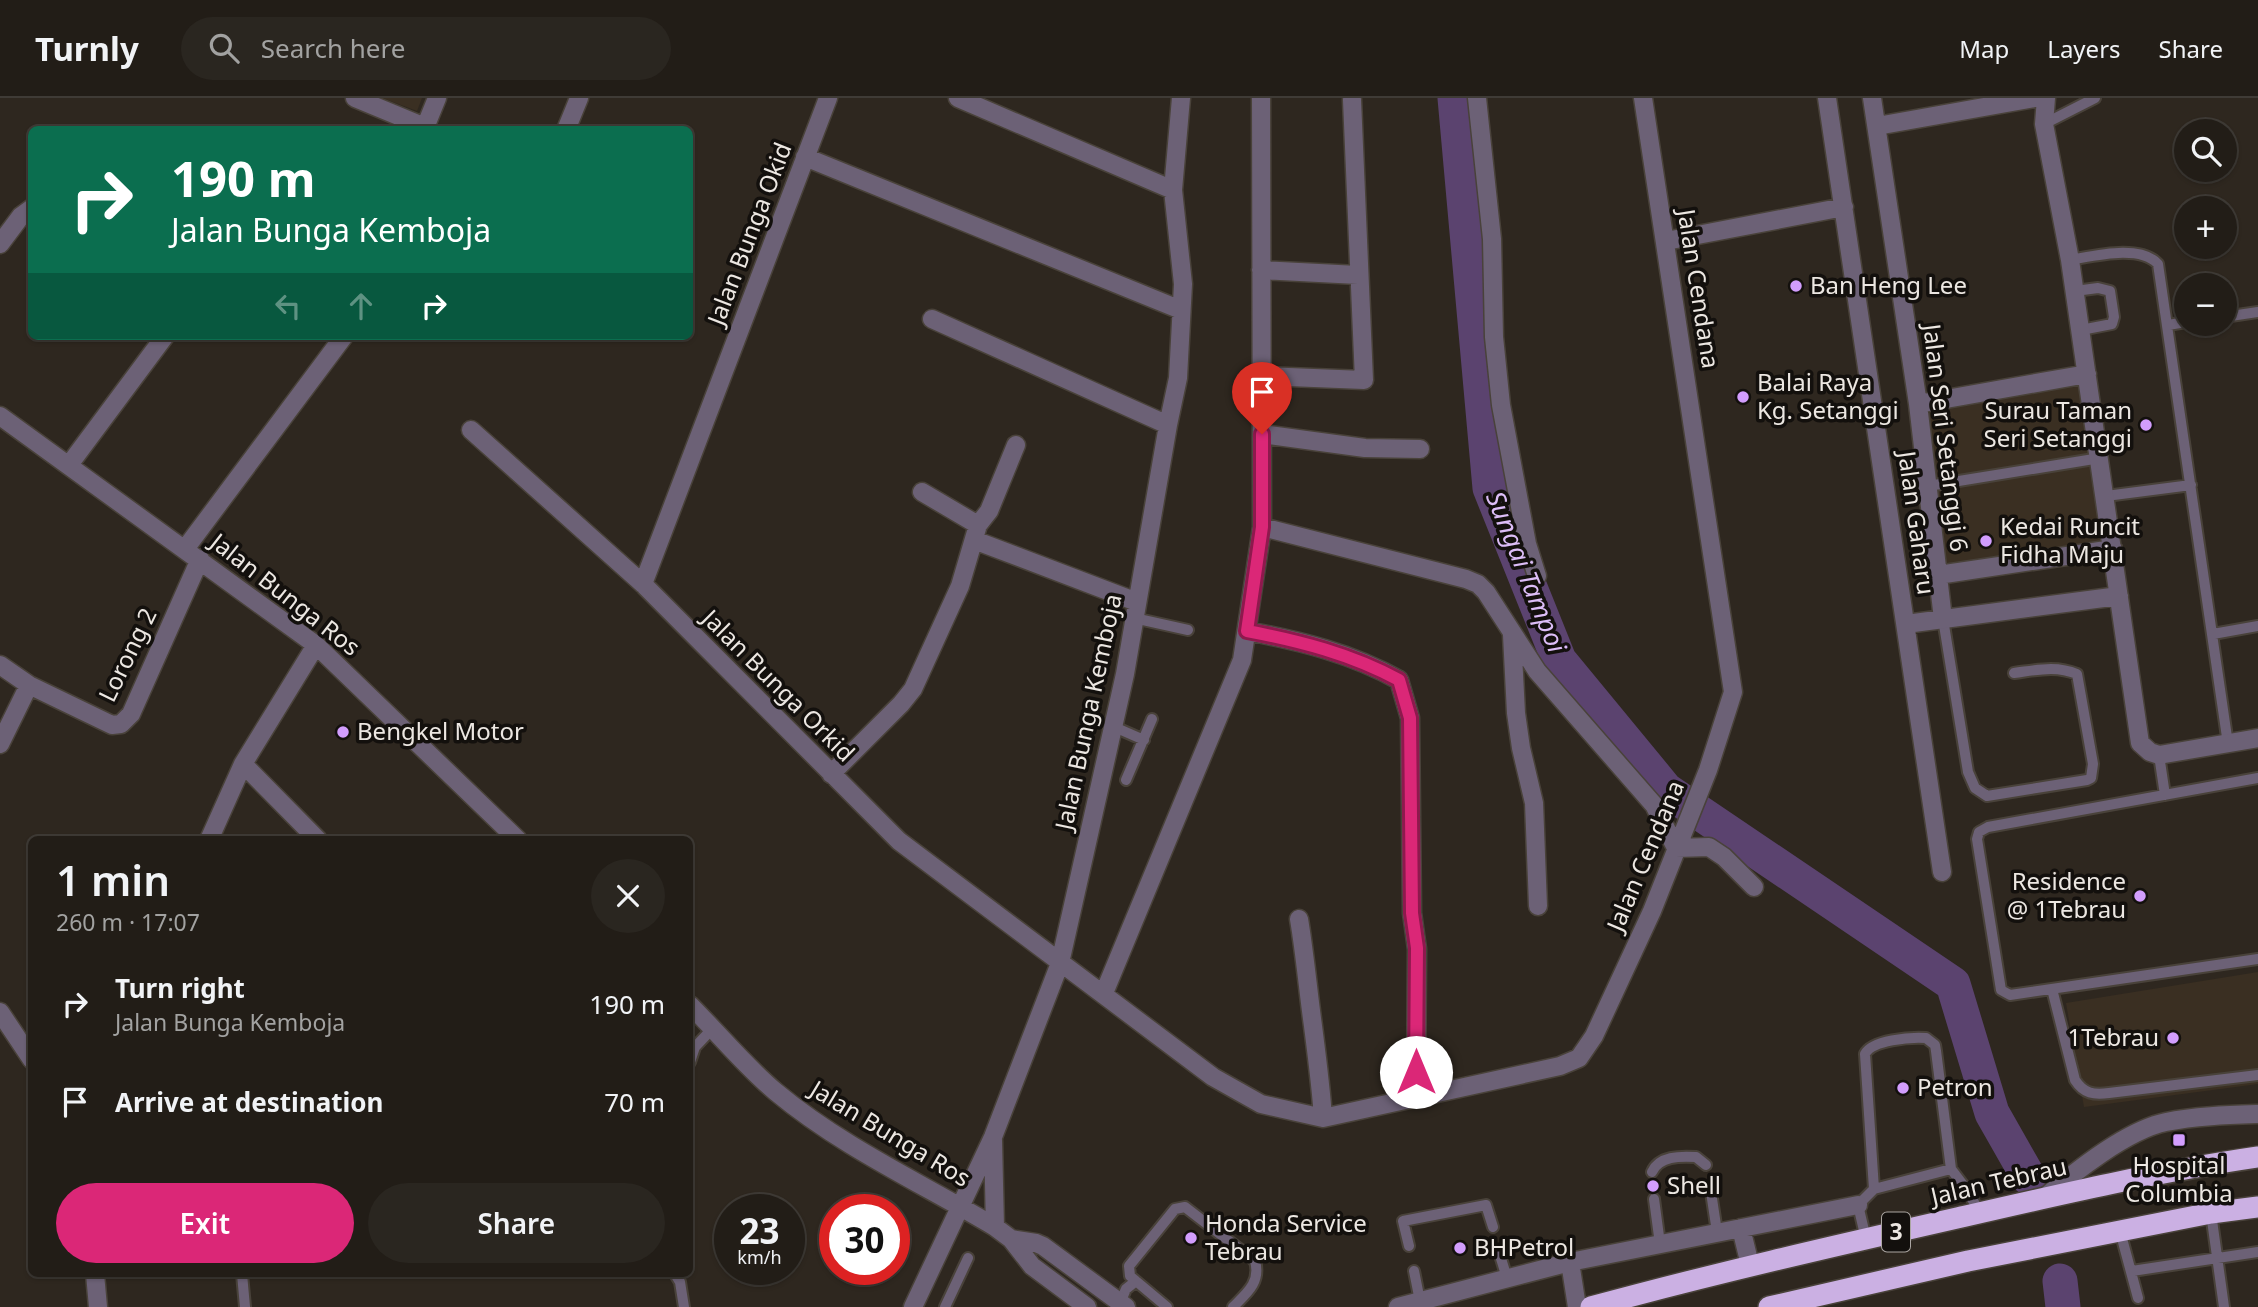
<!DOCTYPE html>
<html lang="en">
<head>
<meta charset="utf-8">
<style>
	:root { --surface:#221d17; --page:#2a2620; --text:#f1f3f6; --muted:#a2a2a1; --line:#3f3b36; --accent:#db2777 }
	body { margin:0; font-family:"Noto Sans",sans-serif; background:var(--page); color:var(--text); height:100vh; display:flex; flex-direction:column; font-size:26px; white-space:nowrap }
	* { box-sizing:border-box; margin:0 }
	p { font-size:23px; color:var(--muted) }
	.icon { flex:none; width:38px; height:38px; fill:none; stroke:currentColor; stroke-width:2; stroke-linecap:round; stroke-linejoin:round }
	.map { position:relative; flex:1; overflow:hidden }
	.sheet { position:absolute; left:28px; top:738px; width:665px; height:441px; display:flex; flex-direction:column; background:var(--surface); border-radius:10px; box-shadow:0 2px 5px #0004,0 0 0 2px var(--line) }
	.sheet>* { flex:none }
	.banner { position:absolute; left:28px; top:28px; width:665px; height:214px; border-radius:10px; box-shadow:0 2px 5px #0004,0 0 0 2px var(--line); background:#0b6e4f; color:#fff; overflow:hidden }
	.controls { position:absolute; left:2174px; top:21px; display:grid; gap:14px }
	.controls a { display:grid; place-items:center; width:63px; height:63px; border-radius:50%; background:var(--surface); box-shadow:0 2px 5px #0004,0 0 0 2px var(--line); font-size:35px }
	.speed { position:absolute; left:714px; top:1096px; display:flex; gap:14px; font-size:35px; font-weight:700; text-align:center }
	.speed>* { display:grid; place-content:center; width:91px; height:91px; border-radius:50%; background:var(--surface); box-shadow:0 2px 5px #0004,0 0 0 2px var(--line); line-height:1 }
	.speed small { font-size:18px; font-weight:400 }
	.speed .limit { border:10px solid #d22; background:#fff; color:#111 }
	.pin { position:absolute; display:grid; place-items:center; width:60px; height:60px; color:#fff; margin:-72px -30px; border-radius:50% 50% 50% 0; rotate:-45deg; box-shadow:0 0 7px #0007 }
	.pin .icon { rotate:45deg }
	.me { position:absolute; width:77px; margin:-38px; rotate:0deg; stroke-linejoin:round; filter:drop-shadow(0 0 5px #0008) }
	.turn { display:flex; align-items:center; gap:24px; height:147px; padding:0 28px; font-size:32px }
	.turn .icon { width:91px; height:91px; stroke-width:2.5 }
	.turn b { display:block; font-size:49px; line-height:60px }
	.lanes { display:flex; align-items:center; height:66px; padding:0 28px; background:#0003; justify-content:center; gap:35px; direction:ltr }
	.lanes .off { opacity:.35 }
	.round { display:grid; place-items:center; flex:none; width:74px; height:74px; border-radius:37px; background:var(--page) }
	.head { display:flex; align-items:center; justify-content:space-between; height:119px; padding:0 28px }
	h1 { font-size:42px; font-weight:600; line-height:52px }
	.action { display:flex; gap:14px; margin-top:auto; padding:14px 28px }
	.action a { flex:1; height:80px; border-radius:42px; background:var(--accent); color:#fff; font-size:28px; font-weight:600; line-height:80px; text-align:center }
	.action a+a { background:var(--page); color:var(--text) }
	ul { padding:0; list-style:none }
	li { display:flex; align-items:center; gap:21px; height:98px; padding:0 28px }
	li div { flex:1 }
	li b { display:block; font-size:26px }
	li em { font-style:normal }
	header { display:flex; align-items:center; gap:42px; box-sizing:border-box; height:98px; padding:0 35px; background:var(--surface); border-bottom:2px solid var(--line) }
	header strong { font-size:33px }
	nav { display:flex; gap:38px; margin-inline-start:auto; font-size:24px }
	.search { width:490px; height:63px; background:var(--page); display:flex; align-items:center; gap:18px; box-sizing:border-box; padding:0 24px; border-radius:38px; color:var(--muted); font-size:26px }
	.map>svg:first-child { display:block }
	.built { fill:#3a2f22 }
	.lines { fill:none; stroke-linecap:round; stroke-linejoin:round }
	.river { stroke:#5b436f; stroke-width:35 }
	.lane-casing { stroke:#49423a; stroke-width:14 }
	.street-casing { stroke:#49423a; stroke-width:21 }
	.highway-casing { stroke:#49423a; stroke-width:24 }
	.lane { stroke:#6c6176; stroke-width:10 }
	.street { stroke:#6c6176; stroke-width:18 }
	.highway { stroke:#cbb0e3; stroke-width:21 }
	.route-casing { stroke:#8e194d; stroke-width:18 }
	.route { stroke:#db2777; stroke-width:12 }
	.poi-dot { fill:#d29dfd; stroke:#13100d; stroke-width:2.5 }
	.labels { text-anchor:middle; stroke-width:7; stroke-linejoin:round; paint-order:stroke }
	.shield { fill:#13100d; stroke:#aba6a2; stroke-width:2 }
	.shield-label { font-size:23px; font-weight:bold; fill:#ece7e2 }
	.street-label { font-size:24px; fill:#ece7e2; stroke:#13100d }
	.poi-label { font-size:24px; fill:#ece7e2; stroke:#13100d; text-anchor:start }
	.water-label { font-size:26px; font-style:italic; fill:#dcbdf7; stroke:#13100d }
</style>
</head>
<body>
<header>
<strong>Turnly</strong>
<div class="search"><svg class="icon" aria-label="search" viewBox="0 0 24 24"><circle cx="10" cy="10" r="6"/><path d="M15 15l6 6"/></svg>Search here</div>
<nav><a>Map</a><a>Layers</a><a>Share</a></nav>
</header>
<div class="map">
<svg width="2258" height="1209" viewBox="0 0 2258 1209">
	<rect width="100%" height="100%" fill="#2e271f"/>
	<path class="built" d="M382,0H422L417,13Z
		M2081,284L2104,444L1944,468L1926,312Z
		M2258,874V986L2084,1009L2066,905Z"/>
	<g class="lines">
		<path class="river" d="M1455,0L1490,390L1559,562L1666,692L1953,886L1992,1015L2029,1080
			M2060,1183L2063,1209"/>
		<defs>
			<path id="lane" d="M2044,26L2095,0
				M2070,162C2094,158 2140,146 2158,166L2228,646
				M2075,193L2098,190L2110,193L2114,219L2112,226L2081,232
				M2224,219L2258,214
				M2168,227L2186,224
				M1928,388L2100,360
				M2106,398L2191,387
				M1134,520L1188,532
				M1943,521L1968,674L1975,690L1987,698L2087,682L2091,680L2093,666L2077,576C2056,567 2037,572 2014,575
				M2213,536L2258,528
				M1112,628L1144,642
				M2159,657L2165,697
				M2258,680L1988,729L1979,734L1977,741L2001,892L2010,897L2258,861
				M1126,682L1152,621
				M2052,891L2075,982C2084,996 2094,997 2109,995L2258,977
				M690,964L695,949L713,930
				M1652,1074C1659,1058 1680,1058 1696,1059L1706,1067
				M1874,1091L1865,956C1872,942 1910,939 1926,940L1935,947L1936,953L1951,1071L1967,1092L1980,1115
				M1711,1094L1717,1134
				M1654,1101L1660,1146
				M2211,1115L2224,1209
				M2120,1133L2138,1200
				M1866,1141L1858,1107L1874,1091L1951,1071
				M1409,1148L1403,1123L1486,1107L1493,1129
				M1499,1154L1507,1180
				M1414,1173L1420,1203
				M2132,1173L2258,1154
				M242,1176L245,1209
				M675,1176L680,1184L684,1209
				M1120,1205L1126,1191L1136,1183
				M945,1209L968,1160
				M1167,1209L1130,1178L1129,1168L1175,1111L1185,1109L1255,1163C1261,1184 1247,1195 1233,1209"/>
			<path id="street" d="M355,0L425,29
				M958,0L1173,92
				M1477,0L1492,141L1494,239L1501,307L1527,446L1537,478
				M1827,0L1942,774
				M1872,0L1918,306L1943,521
				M2046,0L2044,26L2070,162L2140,645L2150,654L2159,657L2258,640
				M1877,28L2035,0
				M424,32L437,0
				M566,32L579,0
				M805,59L1181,212
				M1666,143L1844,109
				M0,146L21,118L32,110
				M1261,172L1358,177
				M932,221L1168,327
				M1262,278L1364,282L1352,2
				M1918,306L2087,276
				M0,318L316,547L518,742
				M471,332L643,486L899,743L1213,979L1261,1006L1323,1020L1560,968L1579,960L1594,938L1652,813L1708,672L1733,594L1643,0
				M1262,336L1365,350L1420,351
				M69,367L165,238
				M978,427L989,413L1016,347
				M1262,429L1466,481L1478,486L1486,494L1537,573L1654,707L1676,750L1709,749L1724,759L1754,789
				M974,442L1137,504
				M185,451L344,238
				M1938,477L2113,451
				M643,486L828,0
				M1906,526L2119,498
				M1247,533C1300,543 1351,555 1399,582L1410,620L1412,815L1417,851L1416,999
				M1512,537L1516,615L1521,650L1534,705L1538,808
				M0,567L29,587L112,627L121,626L131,616L200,461
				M0,646L29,587
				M243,666L318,742
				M831,676L901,606L913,591L960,488L978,427L922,394
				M209,742L243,666L316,547
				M1299,821C1305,857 1308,892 1313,928C1317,959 1321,989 1323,1020
				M1104,895L1242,562L1262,429L1261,0
				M690,907C719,936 745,968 776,994C842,1049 923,1086 995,1129L1011,1141L1032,1168L1087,1209
				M0,914L32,962
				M993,1042L995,1129
				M2043,1101C2073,1075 2127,1032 2166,1024C2195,1018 2228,1017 2258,1016
				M1741,1130L1750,1167
				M1011,1141L1036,1145L1043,1148L1126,1209
				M1570,1164L1577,1209
				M95,1176L98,1209
				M913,1209L993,1039L1060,865L1125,576L1168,327L1178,280L1183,186L1173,92L1181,0
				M1398,1209L1570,1164L1858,1107"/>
			<path id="highway" d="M1591,1209C1712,1176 1834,1148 1957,1120C2057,1097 2156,1074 2258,1059
				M1769,1209L1968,1163L2211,1115L2258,1109"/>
		</defs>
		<use href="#lane" class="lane-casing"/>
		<use href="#street" class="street-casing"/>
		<use href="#highway" class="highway-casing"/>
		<use href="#lane" class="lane"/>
		<use href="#street" class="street"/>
		<use href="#highway" class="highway"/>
	</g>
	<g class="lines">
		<defs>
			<path id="route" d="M1262,336V429L1247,533C1300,543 1351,556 1399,582L1410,620L1412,815L1417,850L1416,974"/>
		</defs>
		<use href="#route" class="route-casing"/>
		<use href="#route" class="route"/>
	</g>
	<g class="poi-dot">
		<circle cx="1796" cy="188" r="7"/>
		<circle cx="1743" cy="299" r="7"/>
		<circle cx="2146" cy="327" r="7"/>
		<circle cx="1986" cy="443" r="7"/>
		<circle cx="343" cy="634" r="7"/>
		<circle cx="2140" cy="798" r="7"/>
		<circle cx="2173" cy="940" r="7"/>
		<circle cx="1903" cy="990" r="7"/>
		<rect x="2172" y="1035" width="14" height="14" rx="3.5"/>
		<circle cx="1653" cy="1088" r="7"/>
		<circle cx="1191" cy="1140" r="7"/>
		<circle cx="1460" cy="1150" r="7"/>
	</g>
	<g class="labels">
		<rect class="shield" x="1882" y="1114.5" width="28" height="39" rx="5"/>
		<g class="shield-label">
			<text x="1896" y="1142">3</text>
		</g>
		<g class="street-label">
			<text transform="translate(750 136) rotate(-69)" y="8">Jalan Bunga Okid</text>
			<text transform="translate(1698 191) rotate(81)" y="8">Jalan Cendana</text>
			<text transform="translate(1945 340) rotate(83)" y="8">Jalan Seri Setanggi 6</text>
			<text transform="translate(1916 425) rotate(82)" y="8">Jalan Gaharu</text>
			<text transform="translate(285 497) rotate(38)" y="8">Jalan Bunga Ros</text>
			<text transform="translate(128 557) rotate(-64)" y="8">Lorong 2</text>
			<text transform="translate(778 588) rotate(45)" y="8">Jalan Bunga Orkid</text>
			<text transform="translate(1089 614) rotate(-78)" y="8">Jalan Bunga Kemboja</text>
			<text transform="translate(1646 758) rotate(-67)" y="8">Jalan Cendana</text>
			<text transform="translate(890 1036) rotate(31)" y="8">Jalan Bunga Ros</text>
			<text transform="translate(1999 1084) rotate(-13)" y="8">Jalan Tebrau</text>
		</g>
		<g class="poi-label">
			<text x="1810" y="196">Ban Heng Lee</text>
			<text x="1757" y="293">Balai Raya<tspan x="1757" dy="28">Kg. Setanggi</tspan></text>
			<text x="2132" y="321" text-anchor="end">Surau Taman<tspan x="2132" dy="28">Seri Setanggi</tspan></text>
			<text x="2000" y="437">Kedai Runcit<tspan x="2000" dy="28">Fidha Maju</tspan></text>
			<text x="357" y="642">Bengkel Motor</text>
			<text x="2126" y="792" text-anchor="end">Residence<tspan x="2126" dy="28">@ 1Tebrau</tspan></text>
			<text x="2159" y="948" text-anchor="end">1Tebrau</text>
			<text x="1917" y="998">Petron</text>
			<text x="2179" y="1076" text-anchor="middle">Hospital<tspan x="2179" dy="28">Columbia</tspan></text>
			<text x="1667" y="1096">Shell</text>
			<text x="1205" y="1134">Honda Service<tspan x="1205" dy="28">Tebrau</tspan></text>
			<text x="1474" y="1158">BHPetrol</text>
		</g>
		<g class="water-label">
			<text transform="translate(1526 474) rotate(68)" y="9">Sungai Tampoi</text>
		</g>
	</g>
</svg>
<div class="controls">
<a><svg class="icon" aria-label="search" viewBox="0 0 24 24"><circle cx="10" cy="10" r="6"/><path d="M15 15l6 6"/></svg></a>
<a>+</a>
<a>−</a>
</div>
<div class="speed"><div>23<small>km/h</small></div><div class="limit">30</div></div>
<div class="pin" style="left:1262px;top:336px;background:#d93025"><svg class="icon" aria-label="arrive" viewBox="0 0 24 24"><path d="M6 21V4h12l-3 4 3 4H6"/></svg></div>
<svg class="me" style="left:1416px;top:974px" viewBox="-20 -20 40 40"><circle r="19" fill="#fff"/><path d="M0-13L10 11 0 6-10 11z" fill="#db2777"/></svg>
<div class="banner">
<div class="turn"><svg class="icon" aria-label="right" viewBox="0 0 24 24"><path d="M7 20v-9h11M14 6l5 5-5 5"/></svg><div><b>190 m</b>Jalan Bunga Kemboja</div></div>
<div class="lanes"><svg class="icon off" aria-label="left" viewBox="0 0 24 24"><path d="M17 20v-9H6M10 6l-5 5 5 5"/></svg><svg class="icon off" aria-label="ahead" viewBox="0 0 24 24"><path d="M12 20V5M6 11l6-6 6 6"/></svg><svg class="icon" aria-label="right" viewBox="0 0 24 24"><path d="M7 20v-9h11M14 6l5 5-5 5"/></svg></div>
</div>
<section class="sheet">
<div class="head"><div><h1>1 min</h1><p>260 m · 17:07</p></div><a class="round"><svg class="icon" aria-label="close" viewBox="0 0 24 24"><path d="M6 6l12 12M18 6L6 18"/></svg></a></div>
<ul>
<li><svg class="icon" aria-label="right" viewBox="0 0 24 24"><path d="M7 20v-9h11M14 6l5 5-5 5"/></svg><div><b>Turn right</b><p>Jalan Bunga Kemboja</p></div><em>190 m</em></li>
<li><svg class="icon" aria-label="arrive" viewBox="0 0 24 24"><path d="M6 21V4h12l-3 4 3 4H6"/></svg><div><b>Arrive at destination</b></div><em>70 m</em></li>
</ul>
<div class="action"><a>Exit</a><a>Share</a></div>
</section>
</div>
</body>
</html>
